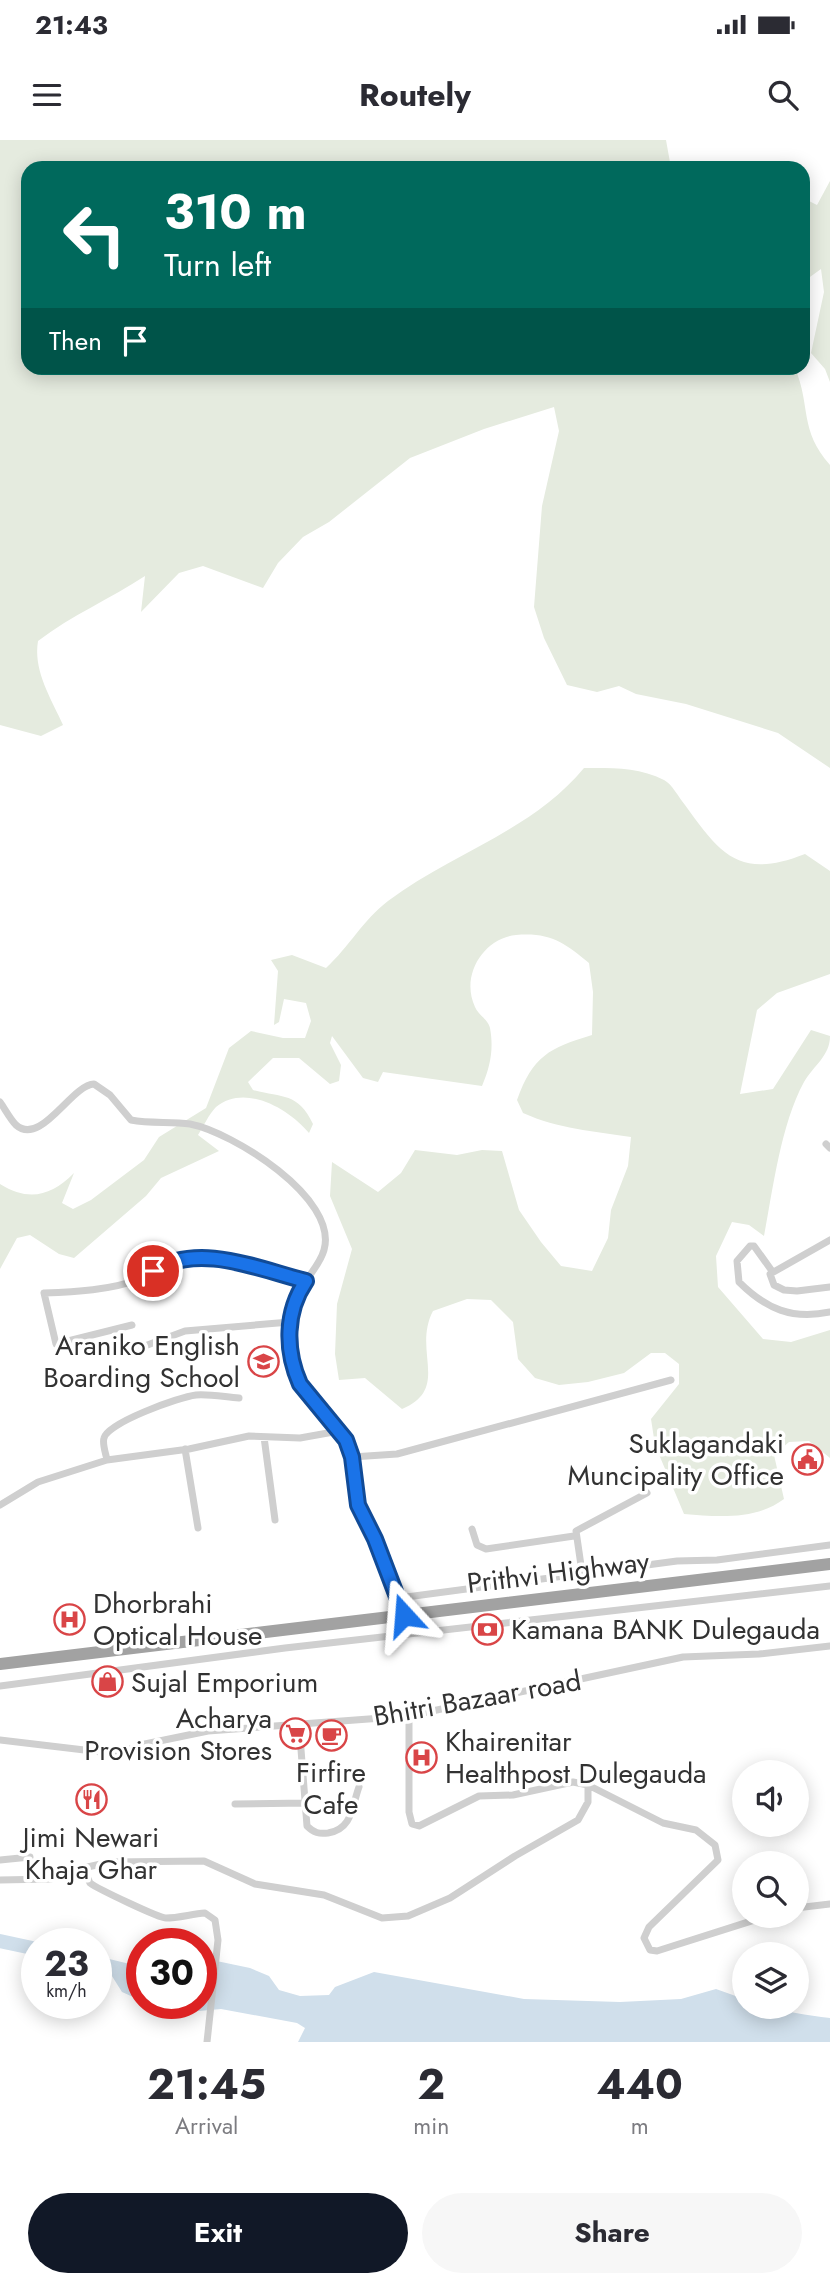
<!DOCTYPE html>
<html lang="en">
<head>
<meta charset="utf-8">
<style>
	:root { --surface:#fff; --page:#f7f7f7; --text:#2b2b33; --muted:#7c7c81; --accent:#111827 }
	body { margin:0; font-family:Jost,sans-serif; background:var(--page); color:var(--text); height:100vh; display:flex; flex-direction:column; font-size:26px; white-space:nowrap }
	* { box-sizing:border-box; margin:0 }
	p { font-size:23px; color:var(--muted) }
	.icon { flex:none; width:38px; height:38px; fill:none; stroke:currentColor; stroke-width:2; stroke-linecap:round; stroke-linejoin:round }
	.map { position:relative; height:1902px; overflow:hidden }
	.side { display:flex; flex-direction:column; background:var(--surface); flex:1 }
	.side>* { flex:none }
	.banner { position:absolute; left:21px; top:21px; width:789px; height:214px; border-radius:21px; box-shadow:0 4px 18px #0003; background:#00695c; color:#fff; overflow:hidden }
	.fabs { position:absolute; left:732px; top:1620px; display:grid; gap:14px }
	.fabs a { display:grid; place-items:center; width:77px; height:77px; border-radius:50%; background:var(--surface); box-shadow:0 4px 18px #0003; font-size:35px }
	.speed { position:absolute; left:21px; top:1788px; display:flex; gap:14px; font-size:35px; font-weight:700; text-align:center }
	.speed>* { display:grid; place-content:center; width:91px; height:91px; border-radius:50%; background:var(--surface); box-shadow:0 4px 18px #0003; line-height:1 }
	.speed small { font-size:18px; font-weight:400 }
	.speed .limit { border:10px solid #d22; background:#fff; color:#111 }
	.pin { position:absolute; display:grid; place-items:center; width:60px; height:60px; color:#fff; margin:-30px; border:4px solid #fff; border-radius:50%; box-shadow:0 2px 7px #0007 }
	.me { position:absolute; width:77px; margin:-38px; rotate:341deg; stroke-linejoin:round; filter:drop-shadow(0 0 5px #0008) }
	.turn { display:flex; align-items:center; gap:24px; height:147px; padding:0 28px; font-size:32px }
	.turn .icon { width:91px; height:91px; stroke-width:2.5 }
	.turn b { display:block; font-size:49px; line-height:60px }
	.then { display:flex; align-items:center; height:66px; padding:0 28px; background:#0003; gap:14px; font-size:26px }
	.eta { display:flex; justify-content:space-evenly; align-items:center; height:119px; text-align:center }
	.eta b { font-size:42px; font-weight:700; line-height:49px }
	.primary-button { display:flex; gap:14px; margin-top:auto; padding:14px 28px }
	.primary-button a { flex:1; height:80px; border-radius:42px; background:var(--accent); color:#fff; font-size:28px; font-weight:700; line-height:80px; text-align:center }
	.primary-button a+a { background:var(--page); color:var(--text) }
	.status { display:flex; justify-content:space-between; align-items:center; height:49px; padding:0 35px; background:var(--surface); direction:ltr }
	.status svg { height:19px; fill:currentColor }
	header { display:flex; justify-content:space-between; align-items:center; height:91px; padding:0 28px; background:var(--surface); font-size:32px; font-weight:700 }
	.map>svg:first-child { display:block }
	.green { fill:#e5ebdf }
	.water { fill:#d0dfeb }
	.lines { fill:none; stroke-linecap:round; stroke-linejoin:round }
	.river { stroke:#d0dfeb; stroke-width:14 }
	.minor { stroke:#cfcfcf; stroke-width:7 }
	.trunk { stroke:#a2a2a2; stroke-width:12 }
	.route-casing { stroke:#114b97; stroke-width:18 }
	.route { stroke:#1a73e8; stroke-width:12 }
	.labels { text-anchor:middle; stroke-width:7; stroke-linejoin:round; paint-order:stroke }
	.poi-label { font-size:28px; fill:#323232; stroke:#fff; text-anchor:start }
	.street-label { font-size:28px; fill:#323232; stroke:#fff }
</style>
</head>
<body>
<div class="status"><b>21:43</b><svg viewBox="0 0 49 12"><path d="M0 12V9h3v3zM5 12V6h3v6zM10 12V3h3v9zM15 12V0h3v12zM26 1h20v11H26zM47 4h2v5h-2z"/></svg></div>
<header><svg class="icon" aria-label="menu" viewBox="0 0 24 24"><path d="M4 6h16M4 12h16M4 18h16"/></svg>Routely<svg class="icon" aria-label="search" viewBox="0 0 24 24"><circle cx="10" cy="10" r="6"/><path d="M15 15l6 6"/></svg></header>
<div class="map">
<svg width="830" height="1902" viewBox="0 0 830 1902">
	<rect width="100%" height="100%" fill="#fff"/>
	<path class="green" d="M0,0H666L671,28H28V228H795C811,266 799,290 830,325V628L778,593L686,564L636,554L619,546L597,552L567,545L544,498L534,467L542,366L559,291L554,267L484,289L410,318L329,382L303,397L278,423L263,448L203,426L179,433L141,472L145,436C110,459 72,475 38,501C33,531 51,558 63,585L41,596L0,585Z
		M830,41V242L825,229L811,213L824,152L821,129L803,142V58L817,65Z
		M584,628C612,628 639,627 664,640C672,644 679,658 685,665C722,717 741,739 805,714L830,731V834L777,853L757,870L740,954L773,949L811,890L830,896C830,916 814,925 804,942C781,984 773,1048 764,1096L749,1085L732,1082L716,1116L718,1147L763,1199L791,1202L830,1190V1318L809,1301L789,1302L774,1315L784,1359C756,1380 719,1377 684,1374L655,1305L651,1279L679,1244V1224L665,1213H651L624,1233L588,1242L559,1245L535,1238L518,1219L513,1182L491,1160L467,1159L433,1171C412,1211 451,1248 402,1269L365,1238L339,1240L335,1214L337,1164L352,1109L330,1056L332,1022L378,1052L401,1033L415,1010L457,1015L482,1010L502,1011L519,1070L541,1102L561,1126L592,1131L608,1098L611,1070L628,1026L631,997C593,991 559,989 523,973L517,960C533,916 549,908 592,895L593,852L589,823C565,803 550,792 516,795C484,798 460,835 475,867C478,875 488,879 490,888C494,910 490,927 482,946L383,932L378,942L363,938L332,896L330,903L341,925L339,941L330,944L299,918H273L248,942L253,950C282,958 298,952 313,984L309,993C289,969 245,943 216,967C209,974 203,987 198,995L219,1011L161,1038L146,1056L74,1118L59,1114L30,1095L17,1098L0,1129V1044C29,1062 51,1056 74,1033L62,1063L73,1069L91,1060L144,1020L159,997L206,968L229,908L251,891L283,898H305L311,881L306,863L284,859L279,882L274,885L278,831L271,820L292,815L326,828C349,807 363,780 388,761C452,713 532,691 584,628Z"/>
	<path class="water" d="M207,1819L250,1828L269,1836L279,1850L300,1856L329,1855L335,1847L374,1832L524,1859L620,1862L681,1859L716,1849L744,1859V1867C773,1867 801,1875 830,1878V1902H298L305,1888L297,1883L221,1869L188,1872L153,1864H201V1821Z
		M105,1825L127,1830L142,1827V1861L122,1852Z"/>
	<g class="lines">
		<path class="river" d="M0,1801L37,1809
			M96,1823L142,1834"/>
		<path class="minor" d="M0,962C5,969 10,979 16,985C41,1007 71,945 94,944L110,955L131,980C151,984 171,981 190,984C232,992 339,1058 324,1110C320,1125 307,1137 299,1151C285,1179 287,1215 300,1244L347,1300L352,1317L358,1365L375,1400L404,1475
			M826,1004L830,1008
			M830,1100L770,1134L774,1145L784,1150L797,1151L830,1147
			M772,1131L754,1106H750L737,1121L739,1142C766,1169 792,1180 830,1172
			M132,1185L56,1204L44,1153C75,1152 111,1150 140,1139C158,1132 169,1120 189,1118C226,1113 271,1132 306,1141
			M142,1207L185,1191L290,1182
			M264,1297L275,1380
			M185,1309L198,1388
			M352,1317L397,1314L671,1240
			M107,1320C106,1314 102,1304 104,1298C107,1283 179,1257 196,1255C210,1254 225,1257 239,1258
			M0,1365L38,1342L107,1320L189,1309L249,1296L300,1298L339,1291
			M472,1389L477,1405L486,1409L574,1396
			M585,1453L576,1391L647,1353
			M399,1458L677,1421L717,1420L830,1405
			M0,1546L285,1508L830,1446
			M409,1576V1672L412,1684L419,1686L479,1656L513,1655L573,1642L588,1645
			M299,1584L307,1686C314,1693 319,1694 328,1693C353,1689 352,1665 359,1647
			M0,1600L118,1614L140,1605L208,1591L409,1576L683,1517L759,1514L830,1506
			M235,1664L306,1663
			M0,1720L30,1717
			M0,1740L51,1739L83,1728
			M796,1768L830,1764
			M207,1902L218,1800L215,1780L205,1773C192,1774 178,1778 166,1778C159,1778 98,1749 90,1743L83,1728L110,1722L204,1721L255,1744L324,1755L382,1778L408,1776L450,1758L515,1716L578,1680L588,1662V1645L663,1683L696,1690L715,1705L718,1720L649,1787L644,1798L650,1810L657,1811L767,1776"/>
		<path class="trunk" d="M0,1524L830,1424"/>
	</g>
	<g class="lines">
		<defs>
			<path id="route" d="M153,1131C199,1102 258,1129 306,1141C285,1172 285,1210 300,1244L346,1300L352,1317L358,1365L375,1399L404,1475"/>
		</defs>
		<use href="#route" class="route-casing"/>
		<use href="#route" class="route"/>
	</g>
	<defs>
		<symbol id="school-ring" viewBox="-11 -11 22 22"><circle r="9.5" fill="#fff" stroke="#d94547" stroke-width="1.5"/><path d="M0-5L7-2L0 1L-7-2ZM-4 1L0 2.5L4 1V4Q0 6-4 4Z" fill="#d94547"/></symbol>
		<symbol id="civic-ring" viewBox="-11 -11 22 22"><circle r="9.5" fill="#fff" stroke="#d94547" stroke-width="1.5"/><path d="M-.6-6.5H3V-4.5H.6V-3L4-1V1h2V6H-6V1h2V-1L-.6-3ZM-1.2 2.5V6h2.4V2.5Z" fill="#d94547"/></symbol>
		<symbol id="hospital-ring" viewBox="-11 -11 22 22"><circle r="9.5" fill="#fff" stroke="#d94547" stroke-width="1.5"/><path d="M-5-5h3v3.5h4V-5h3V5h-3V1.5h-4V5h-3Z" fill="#d94547"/></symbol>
		<symbol id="bank-ring" viewBox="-11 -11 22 22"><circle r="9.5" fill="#fff" stroke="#d94547" stroke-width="1.5"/><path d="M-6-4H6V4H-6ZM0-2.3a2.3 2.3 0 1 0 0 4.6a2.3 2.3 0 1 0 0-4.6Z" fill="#d94547"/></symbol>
		<symbol id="shop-ring" viewBox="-11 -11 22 22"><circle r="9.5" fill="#fff" stroke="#d94547" stroke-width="1.5"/><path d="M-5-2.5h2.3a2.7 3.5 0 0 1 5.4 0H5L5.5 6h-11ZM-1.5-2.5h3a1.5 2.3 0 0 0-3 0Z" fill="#d94547"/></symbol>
		<symbol id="supermarket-ring" viewBox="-11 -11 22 22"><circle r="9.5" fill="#fff" stroke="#d94547" stroke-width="1.5"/><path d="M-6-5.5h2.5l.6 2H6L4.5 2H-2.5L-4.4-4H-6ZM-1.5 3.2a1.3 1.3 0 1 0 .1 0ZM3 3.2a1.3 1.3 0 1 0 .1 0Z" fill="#d94547"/></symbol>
		<symbol id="cafe-ring" viewBox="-11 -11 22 22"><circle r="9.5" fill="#fff" stroke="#d94547" stroke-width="1.5"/><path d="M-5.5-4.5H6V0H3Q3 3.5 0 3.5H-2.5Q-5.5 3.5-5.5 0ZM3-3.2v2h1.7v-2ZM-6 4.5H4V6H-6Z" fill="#d94547"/></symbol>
		<symbol id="restaurant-ring" viewBox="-11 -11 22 22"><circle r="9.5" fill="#fff" stroke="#d94547" stroke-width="1.5"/><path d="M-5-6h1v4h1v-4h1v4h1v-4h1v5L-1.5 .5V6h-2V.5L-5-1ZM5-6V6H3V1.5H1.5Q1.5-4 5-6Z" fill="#d94547"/></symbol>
	</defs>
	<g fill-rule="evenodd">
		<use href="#school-ring" x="246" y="1204" width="35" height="35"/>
		<use href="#civic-ring" x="790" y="1302" width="35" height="35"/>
		<use href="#hospital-ring" x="52" y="1462" width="35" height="35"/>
		<use href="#bank-ring" x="470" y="1472" width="35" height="35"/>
		<use href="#shop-ring" x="90" y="1524" width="35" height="35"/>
		<use href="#supermarket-ring" x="278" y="1576" width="35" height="35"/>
		<use href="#cafe-ring" x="314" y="1578" width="35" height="35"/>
		<use href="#hospital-ring" x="404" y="1600" width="35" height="35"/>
		<use href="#restaurant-ring" x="74" y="1642" width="35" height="35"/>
	</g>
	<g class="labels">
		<g class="poi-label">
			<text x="240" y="1215" text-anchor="end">Araniko English<tspan x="240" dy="32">Boarding School</tspan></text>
			<text x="784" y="1313" text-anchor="end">Suklagandaki<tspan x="784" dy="32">Muncipality Office</tspan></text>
			<text x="93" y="1473">Dhorbrahi<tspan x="93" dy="32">Optical House</tspan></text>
			<text x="511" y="1499">Kamana BANK Dulegauda</text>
			<text x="131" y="1552">Sujal Emporium</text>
			<text x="272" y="1588" text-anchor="end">Acharya<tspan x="272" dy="32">Provision Stores</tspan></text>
			<text x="445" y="1611">Khairenitar<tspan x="445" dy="32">Healthpost Dulegauda</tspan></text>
			<text x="331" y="1642" text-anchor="middle">Firfire<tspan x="331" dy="32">Cafe</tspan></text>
			<text x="91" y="1707" text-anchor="middle">Jimi Newari<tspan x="91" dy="32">Khaja Ghar</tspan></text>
		</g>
		<g class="street-label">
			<text transform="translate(558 1432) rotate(-7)" y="10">Prithvi Highway</text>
			<text transform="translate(477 1558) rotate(-10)" y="10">Bhitri Bazaar road</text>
		</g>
	</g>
</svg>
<div class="fabs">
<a><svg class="icon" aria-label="sound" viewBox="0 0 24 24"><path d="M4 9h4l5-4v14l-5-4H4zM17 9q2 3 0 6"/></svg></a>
<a><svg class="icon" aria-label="search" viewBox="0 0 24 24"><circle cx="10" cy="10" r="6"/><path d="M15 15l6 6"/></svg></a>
<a><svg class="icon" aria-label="layers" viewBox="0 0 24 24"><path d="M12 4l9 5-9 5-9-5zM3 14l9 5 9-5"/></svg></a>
</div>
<div class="speed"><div>23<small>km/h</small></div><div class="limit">30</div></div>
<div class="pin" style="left:153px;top:1131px;background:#d93025"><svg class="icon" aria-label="arrive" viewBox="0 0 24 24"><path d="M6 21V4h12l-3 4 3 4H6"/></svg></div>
<svg class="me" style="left:404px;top:1475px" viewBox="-20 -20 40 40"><path d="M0-17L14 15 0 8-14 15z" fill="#1a73e8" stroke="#fff" stroke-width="4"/></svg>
<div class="banner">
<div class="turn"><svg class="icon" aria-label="left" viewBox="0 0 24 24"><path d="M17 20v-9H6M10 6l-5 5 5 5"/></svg><div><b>310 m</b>Turn left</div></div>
<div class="then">Then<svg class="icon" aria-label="arrive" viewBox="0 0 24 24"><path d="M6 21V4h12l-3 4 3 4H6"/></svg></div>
</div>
</div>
<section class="side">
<div class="eta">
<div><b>21:45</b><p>Arrival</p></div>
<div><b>2</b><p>min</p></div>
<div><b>440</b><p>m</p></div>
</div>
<div class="primary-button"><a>Exit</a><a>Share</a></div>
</section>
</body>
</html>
